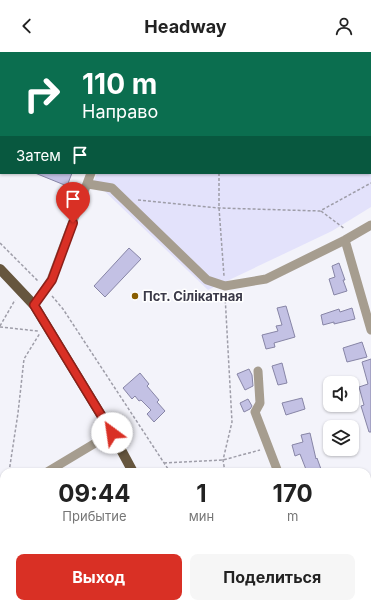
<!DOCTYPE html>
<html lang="ru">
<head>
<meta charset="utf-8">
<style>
	:root { --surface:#fff; --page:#f6f6f6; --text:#222; --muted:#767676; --accent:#d93025 }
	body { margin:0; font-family:Inter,sans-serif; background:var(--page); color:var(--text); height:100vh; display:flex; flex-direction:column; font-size:15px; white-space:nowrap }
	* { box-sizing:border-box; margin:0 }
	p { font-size:13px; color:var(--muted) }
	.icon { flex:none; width:22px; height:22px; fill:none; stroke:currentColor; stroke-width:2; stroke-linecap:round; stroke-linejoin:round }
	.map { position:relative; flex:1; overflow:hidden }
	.details { position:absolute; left:0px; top:416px; width:371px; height:140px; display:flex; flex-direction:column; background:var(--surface); border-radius:12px 12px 0 0; box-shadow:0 1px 3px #0004 }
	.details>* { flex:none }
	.top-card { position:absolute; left:0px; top:0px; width:371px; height:122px; box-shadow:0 1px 3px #0004; background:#0b6e4f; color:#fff; overflow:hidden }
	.fabs { position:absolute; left:323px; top:324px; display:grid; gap:8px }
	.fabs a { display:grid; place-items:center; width:36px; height:36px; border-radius:8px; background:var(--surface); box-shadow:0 1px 3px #0004; font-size:20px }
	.pin { position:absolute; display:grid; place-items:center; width:34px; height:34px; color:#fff; margin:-41px -17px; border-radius:50% 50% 50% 0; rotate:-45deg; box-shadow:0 0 4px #0007 }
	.pin .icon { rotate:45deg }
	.me { position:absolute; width:44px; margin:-22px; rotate:329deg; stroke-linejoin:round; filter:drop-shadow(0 0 3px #0008) }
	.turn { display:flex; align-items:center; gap:14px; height:84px; padding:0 16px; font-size:18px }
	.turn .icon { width:52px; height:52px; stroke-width:2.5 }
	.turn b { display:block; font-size:28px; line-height:34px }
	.then { display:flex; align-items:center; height:38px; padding:0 16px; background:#0003; gap:8px; font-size:15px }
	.eta { display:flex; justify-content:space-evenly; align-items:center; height:68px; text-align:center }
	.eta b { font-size:24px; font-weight:700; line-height:28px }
	.primary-button { display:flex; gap:8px; margin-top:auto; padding:8px 16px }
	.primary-button a { flex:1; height:46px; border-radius:8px; background:var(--accent); color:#fff; font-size:16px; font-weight:700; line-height:46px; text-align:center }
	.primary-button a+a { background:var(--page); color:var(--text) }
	header { display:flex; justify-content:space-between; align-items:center; height:52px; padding:0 16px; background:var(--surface); font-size:18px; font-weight:700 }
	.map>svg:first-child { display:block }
	.built { fill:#e9e9fb }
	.green { fill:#e3e2fb }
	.building { fill:#c3c1e4; stroke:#8785a6 }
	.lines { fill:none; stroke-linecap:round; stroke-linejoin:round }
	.path { stroke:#9e9da8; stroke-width:1.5; stroke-dasharray:3 2; stroke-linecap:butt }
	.minor { stroke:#a69d8f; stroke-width:9 }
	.major { stroke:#66563e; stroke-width:10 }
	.route-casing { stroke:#8d1f18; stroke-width:10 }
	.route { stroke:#d93025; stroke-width:7 }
	.poi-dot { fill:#895d00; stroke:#fff; stroke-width:1.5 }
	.labels { text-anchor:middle; stroke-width:3; stroke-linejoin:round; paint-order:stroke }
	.poi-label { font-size:13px; font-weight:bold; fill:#3b3a49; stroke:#fff; text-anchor:start }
</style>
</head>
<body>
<header><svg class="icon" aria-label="back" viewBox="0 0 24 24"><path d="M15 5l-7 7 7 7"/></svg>Headway<svg class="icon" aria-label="person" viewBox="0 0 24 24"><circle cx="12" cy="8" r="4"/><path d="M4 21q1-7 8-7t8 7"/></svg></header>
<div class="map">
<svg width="371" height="556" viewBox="0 0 371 556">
	<rect width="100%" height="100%" fill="#f3f3fa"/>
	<path class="built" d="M4,436V552H148L149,556H0V438Z"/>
	<path class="green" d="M141,0H371V155L332,179L208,238L94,129L97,121H370V1H140Z"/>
	<path class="building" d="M35,121H72L67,134Z
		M129,196L141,207L105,245L94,234Z
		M339,211L345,228H343L347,239L334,243L329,227L335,225L332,214Z
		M286,254L295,285L274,291L275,295L266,297L262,283L278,279L276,274L282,273L277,256Z
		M352,256L355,267L334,272V270L323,273L321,263L339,257L340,260Z
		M362,290L367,305L347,310L343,296Z
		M371,307V380H369L361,354L364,353L359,335L368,332L362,310Z
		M282,311L287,331L278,333L272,314Z
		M249,317L252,323L253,334L245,338L237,322Z
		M140,321L149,332L147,334L159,348L157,350L165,359L154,370L147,362L151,358L141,348L139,349L135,344L132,347L123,336Z
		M302,346L305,357L286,363L282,351Z
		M248,347L252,354L250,357L244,360L240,351Z
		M310,381L316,407L317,406L322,420H307L300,402L295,404L292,393L303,390L301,383Z"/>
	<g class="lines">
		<path class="path" d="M138,1L139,0
			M221,1V0
			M219,121V156L224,224
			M138,148L219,156L320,159L371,131
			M321,159L345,177
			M0,191L38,229
			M52,244L63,257L170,420
			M0,274L15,248
			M0,275L38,279
			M164,411L223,408L260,398
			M9,420L18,361L24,307L40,281
			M225,420L223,408L232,370L225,243
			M238,552L240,556"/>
		<path class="minor" d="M88,1V0
			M88,132L112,136L207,228L225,234L266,227L345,188L371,173
			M345,188L371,278
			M34,253L51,228L91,121
			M258,319L260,351L255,360L278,420
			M47,420L112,381
			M0,448L4,446
			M0,488L4,486
			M0,509L4,515
			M25,552L27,556
			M116,552L119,556
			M332,552L333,556
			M68,556L74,552
			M205,556L206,552
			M351,556L371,552"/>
		<path class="major" d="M0,217L34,253L112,381L133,420
			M198,552L200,556"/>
	</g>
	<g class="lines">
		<defs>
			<path id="route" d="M73,171L52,228L34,253L112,381"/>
		</defs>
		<use href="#route" class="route-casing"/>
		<use href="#route" class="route"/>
	</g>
	<circle class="poi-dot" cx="135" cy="244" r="4"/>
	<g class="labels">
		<g class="poi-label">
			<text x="143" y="249">Пст. Сілікатная</text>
		</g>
	</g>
</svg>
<div class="fabs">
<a><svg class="icon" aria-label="sound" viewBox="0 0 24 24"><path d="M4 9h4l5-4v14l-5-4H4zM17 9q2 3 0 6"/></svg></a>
<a><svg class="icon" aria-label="layers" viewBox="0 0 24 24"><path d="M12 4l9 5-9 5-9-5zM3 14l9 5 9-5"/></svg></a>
</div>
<div class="pin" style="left:73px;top:171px;background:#d93025"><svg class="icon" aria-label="arrive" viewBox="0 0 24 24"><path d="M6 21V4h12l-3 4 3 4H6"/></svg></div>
<svg class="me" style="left:112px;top:381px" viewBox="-20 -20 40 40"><circle r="19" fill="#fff"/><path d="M0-13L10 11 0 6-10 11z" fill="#d93025"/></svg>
<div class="top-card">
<div class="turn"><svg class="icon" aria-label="right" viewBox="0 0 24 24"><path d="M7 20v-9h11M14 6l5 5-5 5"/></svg><div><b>110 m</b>Направо</div></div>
<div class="then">Затем<svg class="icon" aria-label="arrive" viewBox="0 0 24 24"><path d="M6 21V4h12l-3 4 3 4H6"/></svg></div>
</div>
<section class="details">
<div class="eta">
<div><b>09:44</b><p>Прибытие</p></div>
<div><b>1</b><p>мин</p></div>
<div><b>170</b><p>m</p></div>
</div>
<div class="primary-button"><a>Выход</a><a>Поделиться</a></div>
</section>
</div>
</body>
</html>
